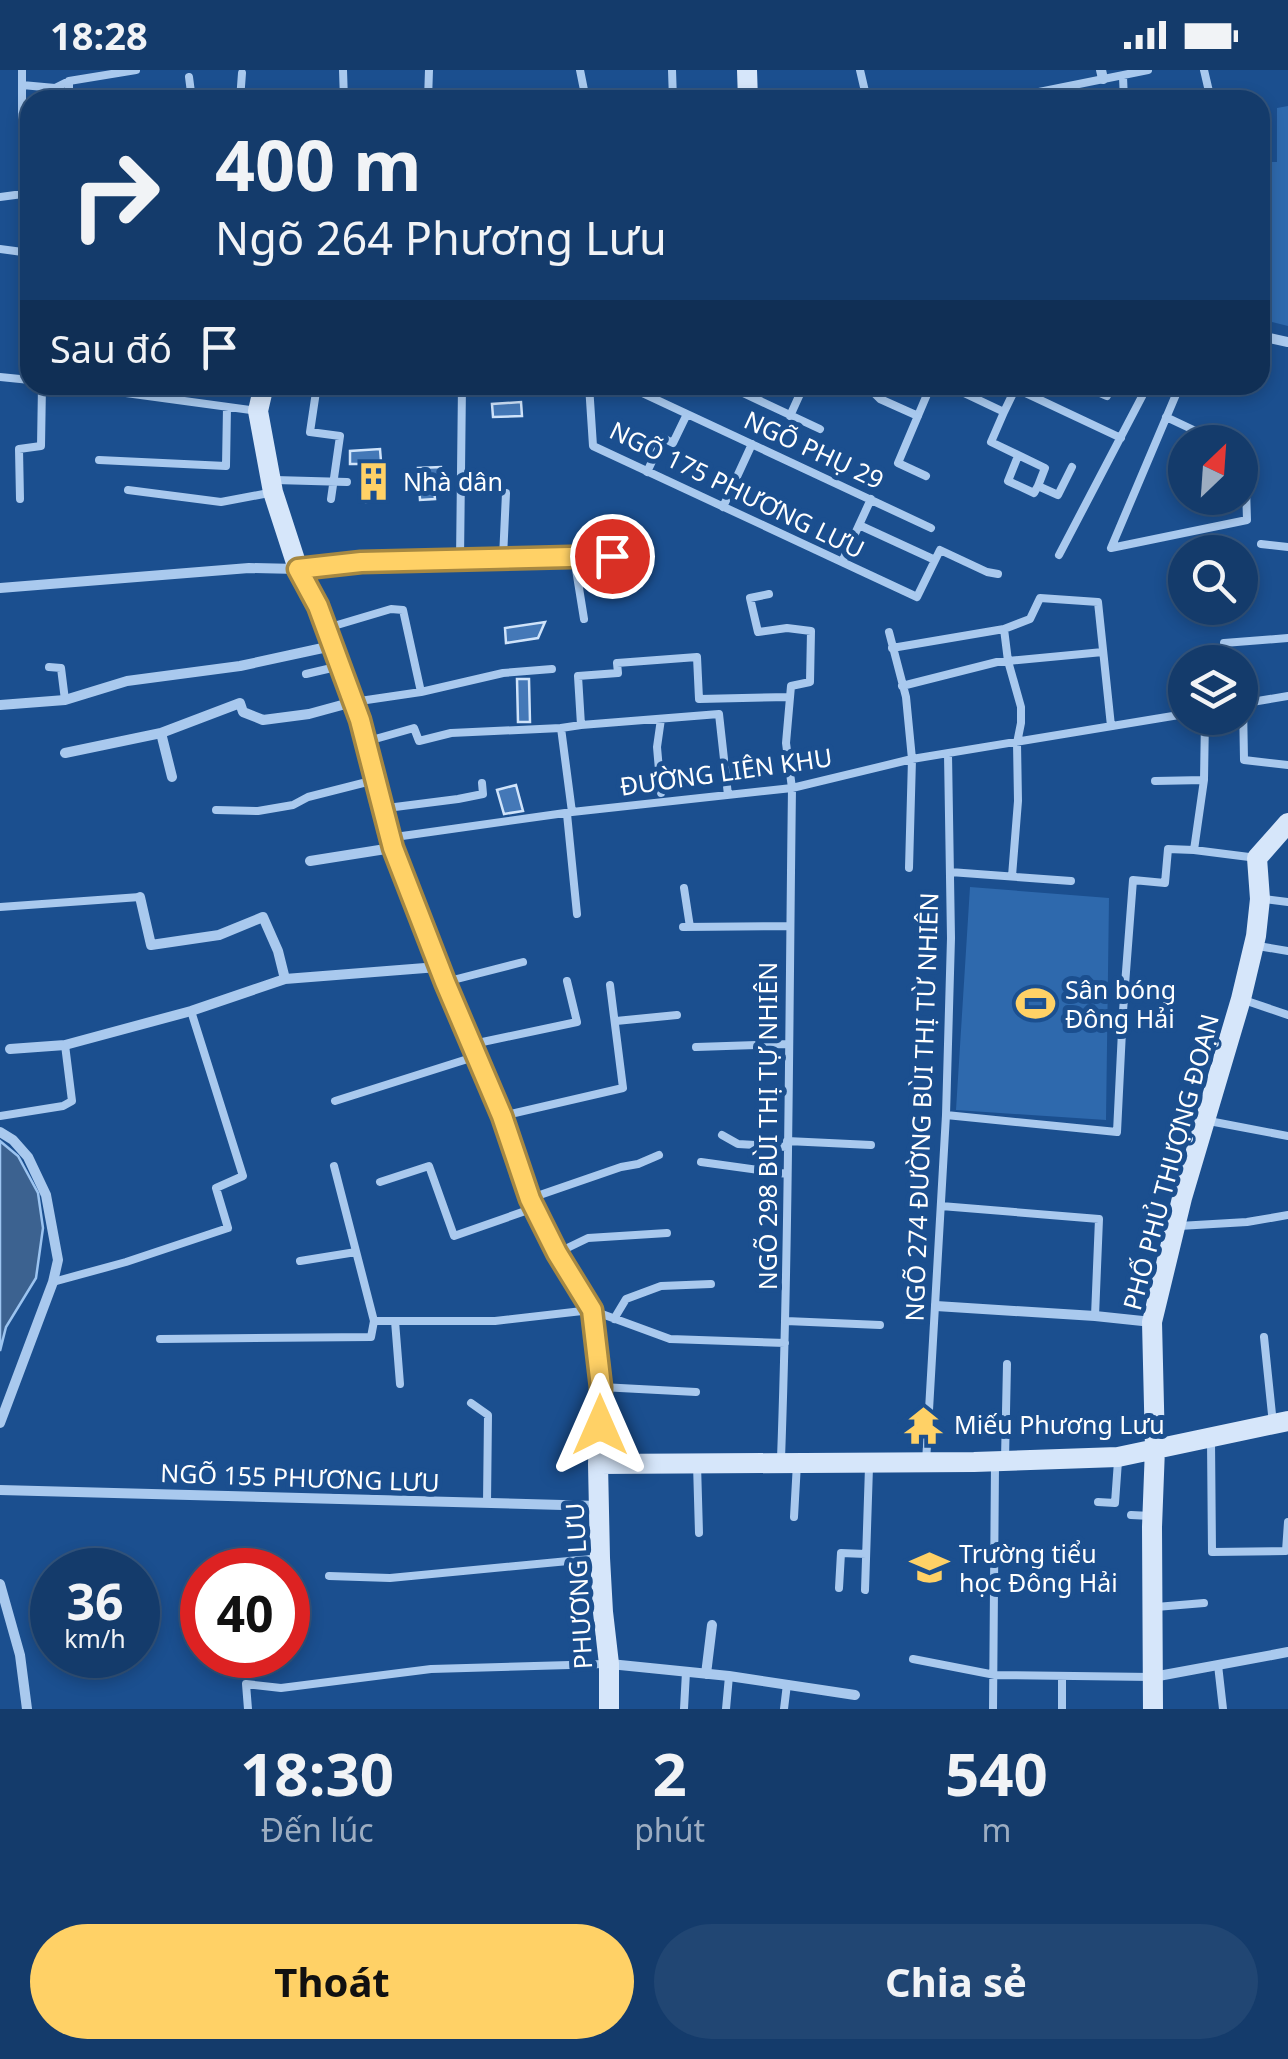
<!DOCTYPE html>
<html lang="vi">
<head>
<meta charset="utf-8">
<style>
	:root { --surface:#143b6b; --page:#214673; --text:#f1f3f6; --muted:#9dadc1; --line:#33557e; --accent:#ffd166 }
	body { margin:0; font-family:"Noto Sans",sans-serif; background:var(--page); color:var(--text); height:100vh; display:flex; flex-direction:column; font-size:38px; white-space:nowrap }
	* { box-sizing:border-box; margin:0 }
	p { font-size:32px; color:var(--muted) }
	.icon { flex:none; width:55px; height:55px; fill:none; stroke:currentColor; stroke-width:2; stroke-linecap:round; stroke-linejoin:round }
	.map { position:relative; height:1639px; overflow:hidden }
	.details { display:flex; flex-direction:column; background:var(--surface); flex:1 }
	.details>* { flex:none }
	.banner { position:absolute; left:20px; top:20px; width:1250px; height:305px; border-radius:30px; box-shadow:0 5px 15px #0003,0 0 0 2px var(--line); background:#143b6b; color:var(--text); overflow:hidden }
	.needle { width:65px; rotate:25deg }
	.controls { position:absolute; left:1168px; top:355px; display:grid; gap:20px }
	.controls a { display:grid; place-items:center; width:90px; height:90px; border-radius:50%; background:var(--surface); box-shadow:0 5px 15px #0003,0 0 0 2px var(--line); font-size:50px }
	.speed { position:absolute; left:30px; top:1478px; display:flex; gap:20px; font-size:50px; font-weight:700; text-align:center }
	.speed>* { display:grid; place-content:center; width:130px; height:130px; border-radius:50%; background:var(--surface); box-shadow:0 5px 15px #0003,0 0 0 2px var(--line); line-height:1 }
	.speed small { font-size:25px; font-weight:400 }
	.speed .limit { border:15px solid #d22; background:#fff; color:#111 }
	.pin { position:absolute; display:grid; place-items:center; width:85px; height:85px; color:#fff; margin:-42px; border:5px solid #fff; border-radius:50%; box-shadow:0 2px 10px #0007 }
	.me { position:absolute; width:110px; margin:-55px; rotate:0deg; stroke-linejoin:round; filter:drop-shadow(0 0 8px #0008) }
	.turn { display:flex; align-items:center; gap:35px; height:210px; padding:0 30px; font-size:45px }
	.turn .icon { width:130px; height:130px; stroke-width:2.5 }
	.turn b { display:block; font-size:70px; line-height:85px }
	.then { display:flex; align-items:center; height:95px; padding:0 30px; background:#0003; gap:20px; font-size:38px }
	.eta { display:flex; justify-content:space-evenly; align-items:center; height:170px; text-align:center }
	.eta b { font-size:60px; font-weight:700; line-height:70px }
	.primary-button { display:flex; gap:20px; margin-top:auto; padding:20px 30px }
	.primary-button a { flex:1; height:115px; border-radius:60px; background:var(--accent); color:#111; font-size:40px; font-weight:700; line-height:115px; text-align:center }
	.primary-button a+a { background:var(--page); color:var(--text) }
	.status { display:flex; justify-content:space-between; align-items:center; height:70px; padding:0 50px; background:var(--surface); direction:ltr }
	.status svg { height:28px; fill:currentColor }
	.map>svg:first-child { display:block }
	.green { fill:#2e69ad }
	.water { fill:#3c6290; stroke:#9cc4f0; stroke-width:2.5 }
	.building { fill:#4478b7; stroke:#cfe3fa; stroke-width:2.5 }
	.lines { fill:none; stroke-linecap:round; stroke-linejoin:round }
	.lane { stroke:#a9c9ee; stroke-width:8 }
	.street { stroke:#a9c9ee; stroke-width:10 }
	.secondary { stroke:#d6e6fa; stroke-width:20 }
	.route-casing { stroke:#a68842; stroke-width:25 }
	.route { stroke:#ffd166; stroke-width:18 }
	.labels { text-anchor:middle; stroke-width:10; stroke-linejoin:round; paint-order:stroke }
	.street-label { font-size:25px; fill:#fff; stroke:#1b4f8f }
	.poi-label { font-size:25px; fill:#fff; stroke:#1b4f8f; text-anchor:start }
</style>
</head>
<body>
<div class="status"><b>18:28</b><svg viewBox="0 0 49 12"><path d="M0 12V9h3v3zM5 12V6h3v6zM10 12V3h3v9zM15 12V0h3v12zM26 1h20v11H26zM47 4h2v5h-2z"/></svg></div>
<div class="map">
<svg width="1288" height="1639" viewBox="0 0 1288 1639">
	<rect width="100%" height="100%" fill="#1b4f8f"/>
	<path class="green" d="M1288,36V256L1260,249V92H1277V38Z
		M970,817L1109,828L1106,1050L956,1040Z"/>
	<path class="water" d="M0,1071L18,1086L38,1123L43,1158L36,1208L6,1257L0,1281Z"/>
	<path class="building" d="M521,332L522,346L493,347L492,334Z
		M380,379L384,429L366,432L362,394H350V381Z
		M441,397L442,409L433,410L435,429L420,430L418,398Z
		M545,552L538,568L506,573L505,558Z
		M517,609H529L530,652H518Z
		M516,715L523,741L504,744L497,720Z"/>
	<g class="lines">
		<path class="lane" d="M343,0L344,30
			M580,0L586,30
			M672,0L673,30
			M860,0L867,30
			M1204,0L1211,30
			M189,7L192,30
			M1123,7L1124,30
			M69,11V30
			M22,15L55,18L69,11L136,0
			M240,30L242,3
			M428,30L429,0
			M980,30L1039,22L1148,0
			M22,124V0
			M0,127L30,123
			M0,179L30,183
			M0,307L30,310
			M67,315L258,341
			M317,315L310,362L340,366L331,429
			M589,315L593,376L917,527L940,480L987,502L998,504
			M625,315L931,458
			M726,315L820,359
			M859,315L873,322L880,329L918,346
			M947,315L1004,342L1017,315
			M1082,315L1107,326
			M1180,315L1111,478L1247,450L1245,385L1240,383
			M1015,318L1121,368
			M1004,342L991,372L1045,398L1038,416L1058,425L1072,397
			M790,346L804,315
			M1166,347L1219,372
			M1018,386L1008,411L1034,423L1038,416
			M99,390L226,396L227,337
			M647,402L663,368L673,373L687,344
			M926,406L898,393L931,315
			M275,410L347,412
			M128,420L221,432L269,423
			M20,429L19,379L41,376L42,315
			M723,437L752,374
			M859,455L935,490
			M1261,474L1288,477
			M1059,485L1148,315
			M574,487L584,549
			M503,488L506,423
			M460,490L462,315
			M842,492L871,429
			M303,498L361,492L649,485
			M769,524L750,528L758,562L787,558L811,561L810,612L791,616L786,673L792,718C789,942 789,1166 781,1389
			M327,558L391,539L403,540L421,622
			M1004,559L1008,591L1021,637V653L1017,673L1018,731L1012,806
			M889,562L906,627L912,689L909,798
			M1224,573L1288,568
			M892,578L1004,559L1030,549L1040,528L1098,532L1111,656
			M49,597L61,598L65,630
			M306,604L336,597
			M902,616L997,592L1103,582
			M353,632L421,622L503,603L552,599
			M1240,634L1288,626
			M1243,634L1244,690L1288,695
			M661,649L657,677L661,723
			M581,655L578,606L618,603L617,593L697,587L699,629L790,627
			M368,671L414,658L419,671L451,663L561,658
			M1204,710L1205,648
			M1155,711L1204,710L1194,780L1257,788
			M387,738L458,729L483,724L482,713
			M216,740L258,741L293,735L308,727L375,710
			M572,742L561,658L581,655L719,644L728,725
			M567,744L577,844
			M395,767L572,742L792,718L912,689L1185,644
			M950,802L1071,811
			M684,818L690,857
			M1264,829L1288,832
			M0,837L140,827
			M683,857L790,856
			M1258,876L1288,881
			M449,911L523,892
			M1241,929L1288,945
			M616,951L677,945
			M473,974L577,952L567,911
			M696,977L788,974
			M335,1031L474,987
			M946,1045L1117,1062L1123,941L1133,810L1165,813L1168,779L1194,780
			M0,1046L63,1036L72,1031L65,975
			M502,1046L623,1018L610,915
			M1209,1051L1288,1066
			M722,1065L738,1074L787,1077
			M787,1071L871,1075
			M701,1092L787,1104
			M334,1096L374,1251
			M380,1112L429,1096L454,1166L534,1138
			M534,1127L621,1097L638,1094L659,1085
			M941,1136L1099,1149L1095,1246
			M1179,1156L1247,1152L1288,1145
			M561,1181L588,1168L667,1163
			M300,1191L356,1182
			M53,1212L126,1192L228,1158L216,1118L243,1106L191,941
			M614,1249L626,1229L661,1216L711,1214
			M395,1251L400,1314
			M786,1251L880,1255
			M1264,1267L1273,1354
			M160,1269L371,1267L374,1251H495L591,1240L670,1269L785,1273
			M601,1317L696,1322
			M471,1333L488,1345L487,1433
			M1211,1371L1212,1482L1286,1481L1288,1452
			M1005,1389L1007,1294
			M926,1392L946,1045L951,868L948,684
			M697,1394L699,1463
			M1098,1432L1115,1433L1118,1391
			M1131,1445L1151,1446
			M794,1447L797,1393
			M329,1506L390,1508L600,1488
			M839,1518L841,1483L866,1484
			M865,1520L869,1397
			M1156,1537L1204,1533
			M913,1589L995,1605L1152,1607
			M1218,1595L1223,1639
			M1062,1607V1639
			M248,1639L246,1614L281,1618L431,1599L605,1594
			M684,1639L686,1602
			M726,1639L729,1606
			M784,1639L787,1614
			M993,1639L995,1395"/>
		<path class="street" d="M1101,0L1103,9
			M1260,266L1288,272
			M0,518L249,498L298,499
			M0,635L65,630L127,611L240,596L332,576
			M161,663L172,707
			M65,683L161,663L240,633L243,642L263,650L309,644L353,632
			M310,791L392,778
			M140,827L151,875L219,865L263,847L278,881L285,909
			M10,979L65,975L191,941L285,909L438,897
			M0,1062L13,1070L28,1087L46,1125L58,1190L53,1212L0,1353
			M936,1236L1095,1246L1152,1252
			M0,1420L599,1436
			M0,1514L20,1585L27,1639
			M610,1594L729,1606L855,1625
			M706,1604L712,1555
			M1153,1607L1288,1582"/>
		<path class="secondary" d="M747,0L748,30
			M264,315L258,341L273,422L298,499L318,536L359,650L393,778L445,912L502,1046L530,1129L557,1183L591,1240L601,1317L598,1394L600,1488L603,1542L609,1594V1639
			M598,1394L974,1392L1118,1387L1288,1351
			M1153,1639L1152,1457L1155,1378L1152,1252L1182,1128L1241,929L1256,866L1260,829L1257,788L1288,753"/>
	</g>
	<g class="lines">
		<defs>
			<path id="route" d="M600,1355L601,1317L592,1240L557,1183L530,1129L502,1046L445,912L393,778L360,650L318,536L298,499L361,492L612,486"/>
		</defs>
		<use href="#route" class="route-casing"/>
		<use href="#route" class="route"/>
	</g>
	<defs>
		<symbol id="building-bare" viewBox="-9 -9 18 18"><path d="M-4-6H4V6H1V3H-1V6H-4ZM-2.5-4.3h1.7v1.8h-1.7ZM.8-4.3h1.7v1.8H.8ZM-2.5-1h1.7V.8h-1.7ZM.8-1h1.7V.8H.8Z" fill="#ffd166" stroke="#1b4f8f" stroke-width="2.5" paint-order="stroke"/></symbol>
		<symbol id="stadium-bare" viewBox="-9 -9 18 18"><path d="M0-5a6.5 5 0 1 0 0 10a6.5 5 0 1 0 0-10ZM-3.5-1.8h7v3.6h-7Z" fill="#ffd166" stroke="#1b4f8f" stroke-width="2.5" paint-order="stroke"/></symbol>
		<symbol id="temple-bare" viewBox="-9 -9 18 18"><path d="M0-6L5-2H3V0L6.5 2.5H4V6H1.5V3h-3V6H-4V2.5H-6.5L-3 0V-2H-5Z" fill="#ffd166" stroke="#1b4f8f" stroke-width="2.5" paint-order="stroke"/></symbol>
		<symbol id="school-bare" viewBox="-9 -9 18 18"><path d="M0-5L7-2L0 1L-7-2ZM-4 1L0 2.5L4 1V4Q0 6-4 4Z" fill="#ffd166" stroke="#1b4f8f" stroke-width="2.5" paint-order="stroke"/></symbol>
	</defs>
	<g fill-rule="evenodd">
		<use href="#building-bare" x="346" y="384" width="55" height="55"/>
		<use href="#stadium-bare" x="1008" y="906" width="55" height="55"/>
		<use href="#temple-bare" x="896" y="1328" width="55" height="55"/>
		<use href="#school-bare" x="902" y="1470" width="55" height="55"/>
	</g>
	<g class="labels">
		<g class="street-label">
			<text transform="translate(814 380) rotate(25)" y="9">NGÕ PHỤ 29</text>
			<text transform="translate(737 420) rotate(26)" y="9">NGÕ 175 PHƯƠNG LƯU</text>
			<text transform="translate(726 702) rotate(-8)" y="9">ĐƯỜNG LIÊN KHU</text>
			<text transform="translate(922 1037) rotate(-88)" y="9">NGÕ 274 ĐƯỜNG BÙI THỊ TỪ NHIÊN</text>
			<text transform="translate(768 1056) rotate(-90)" y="9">NGÕ 298 BÙI THỊ TỰ NHIÊN</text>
			<text transform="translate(1171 1092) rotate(-75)" y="9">PHỐ PHỦ THƯỢNG ĐOẠN</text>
			<text transform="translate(300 1408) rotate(2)" y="9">NGÕ 155 PHƯƠNG LƯU</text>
			<text transform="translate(579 1516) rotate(-93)" y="9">PHƯƠNG LƯU</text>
		</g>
		<g class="poi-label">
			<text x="403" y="421">Nhà dân</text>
			<text x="1065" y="929">Sân bóng<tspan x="1065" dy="29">Đông Hải</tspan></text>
			<text x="954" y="1364">Miếu Phương Lưu</text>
			<text x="959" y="1493">Trường tiểu<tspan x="959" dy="29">học Đông Hải</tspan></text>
		</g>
	</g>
</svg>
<div class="controls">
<a><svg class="needle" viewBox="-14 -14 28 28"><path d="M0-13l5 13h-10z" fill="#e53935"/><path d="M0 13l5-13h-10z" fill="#9dadc1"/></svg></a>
<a><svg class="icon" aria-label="search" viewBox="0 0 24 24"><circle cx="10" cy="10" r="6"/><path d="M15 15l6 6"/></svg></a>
<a><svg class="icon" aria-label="layers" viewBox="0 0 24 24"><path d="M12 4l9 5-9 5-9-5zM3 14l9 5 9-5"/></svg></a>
</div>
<div class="speed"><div>36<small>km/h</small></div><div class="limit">40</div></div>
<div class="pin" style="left:612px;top:486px;background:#d93025"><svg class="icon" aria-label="arrive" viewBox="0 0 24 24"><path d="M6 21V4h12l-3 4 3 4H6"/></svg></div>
<svg class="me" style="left:600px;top:1355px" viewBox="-20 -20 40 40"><path d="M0-17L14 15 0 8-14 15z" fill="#ffd166" stroke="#fff" stroke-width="4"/></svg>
<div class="banner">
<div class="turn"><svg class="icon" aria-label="right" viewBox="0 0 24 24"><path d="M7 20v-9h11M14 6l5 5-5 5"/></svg><div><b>400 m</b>Ngõ 264 Phương Lưu</div></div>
<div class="then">Sau đó<svg class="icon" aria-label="arrive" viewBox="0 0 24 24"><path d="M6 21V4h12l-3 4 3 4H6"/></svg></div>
</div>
</div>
<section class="details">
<div class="eta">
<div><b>18:30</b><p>Đến lúc</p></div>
<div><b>2</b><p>phút</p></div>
<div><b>540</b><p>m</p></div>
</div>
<div class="primary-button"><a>Thoát</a><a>Chia sẻ</a></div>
</section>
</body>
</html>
